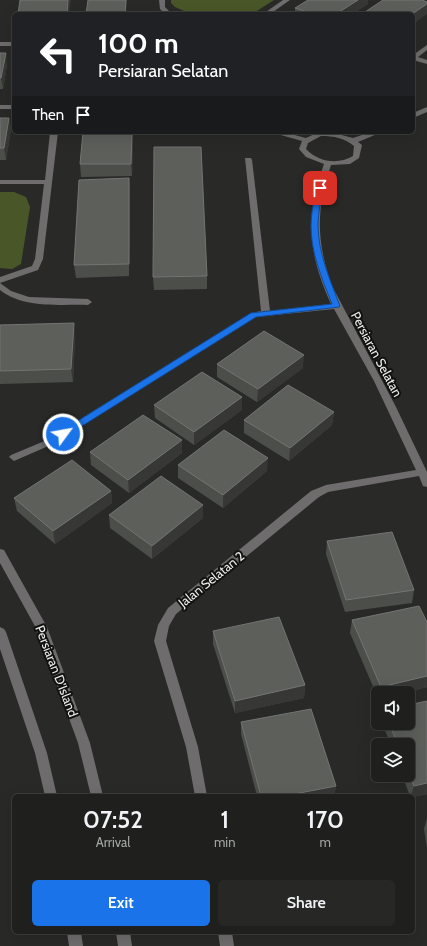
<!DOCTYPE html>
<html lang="en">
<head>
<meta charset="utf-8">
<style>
	:root { --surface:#1f201d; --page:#272826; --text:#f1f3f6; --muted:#a1a3a4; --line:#3c3e3b; --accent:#1a73e8 }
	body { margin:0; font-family:Cabin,sans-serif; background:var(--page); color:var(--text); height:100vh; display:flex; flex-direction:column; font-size:15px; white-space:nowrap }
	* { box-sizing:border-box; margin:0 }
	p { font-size:13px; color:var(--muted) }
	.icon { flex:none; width:22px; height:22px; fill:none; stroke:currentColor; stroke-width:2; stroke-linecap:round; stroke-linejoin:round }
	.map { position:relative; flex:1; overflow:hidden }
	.panel { position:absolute; left:12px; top:794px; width:403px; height:140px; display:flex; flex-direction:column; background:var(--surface); border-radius:6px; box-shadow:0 4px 16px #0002,0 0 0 1px var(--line) }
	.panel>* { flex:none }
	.hud { position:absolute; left:12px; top:12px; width:403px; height:122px; border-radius:6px; box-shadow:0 4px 16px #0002,0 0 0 1px var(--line); background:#202124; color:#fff; overflow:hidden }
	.tools { position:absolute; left:371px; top:686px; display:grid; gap:8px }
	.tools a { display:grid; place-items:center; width:44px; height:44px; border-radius:6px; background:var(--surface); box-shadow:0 4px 16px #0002,0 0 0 1px var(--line); font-size:20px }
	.pin { position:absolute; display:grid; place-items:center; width:34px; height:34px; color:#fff; margin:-17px; border-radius:8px; box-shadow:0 2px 6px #0006 }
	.me { position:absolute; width:44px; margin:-22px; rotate:58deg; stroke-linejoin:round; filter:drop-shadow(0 0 3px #0008) }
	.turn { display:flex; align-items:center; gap:14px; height:84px; padding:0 20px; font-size:18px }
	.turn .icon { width:52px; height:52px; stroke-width:2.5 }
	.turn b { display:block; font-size:28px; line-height:34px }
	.then { display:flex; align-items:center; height:38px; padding:0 20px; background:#0003; gap:8px; font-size:15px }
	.eta { display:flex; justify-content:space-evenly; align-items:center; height:68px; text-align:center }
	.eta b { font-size:24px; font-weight:600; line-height:28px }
	.primary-button { display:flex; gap:8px; margin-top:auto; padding:8px 20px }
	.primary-button a { flex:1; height:46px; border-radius:6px; background:var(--accent); color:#fff; font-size:16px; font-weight:600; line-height:46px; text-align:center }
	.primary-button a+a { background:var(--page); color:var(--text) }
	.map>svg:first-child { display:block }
	.green { fill:#495728 }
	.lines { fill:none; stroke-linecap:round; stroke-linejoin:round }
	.minor { fill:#6e6c6d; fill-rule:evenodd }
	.wall { fill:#4c4e4a }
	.shaded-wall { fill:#373835 }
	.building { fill:#5d5f5b; stroke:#747572 }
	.route { fill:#1a73e8; stroke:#114b97 }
	.labels { text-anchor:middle; stroke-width:4; stroke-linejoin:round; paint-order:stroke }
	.street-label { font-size:13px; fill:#ecedeb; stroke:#121211 }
</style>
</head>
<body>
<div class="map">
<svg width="427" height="946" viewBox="0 0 427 946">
	<rect width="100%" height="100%" fill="#292a27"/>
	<path class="green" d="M171,0H274L252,14H191L175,7L171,3Z
		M0,192H14L26,197L30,207L21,264L12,269L0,268Z"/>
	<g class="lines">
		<path class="minor" d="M159,0H165V7L172,14H165L160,9Z
			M283,0H290L270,14H263Z
			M0,42H14V46H0Z
			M427,45V50L418,57L427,60V64L413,60V55Z
			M0,105H14V109H0Z
			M427,107V112L413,118V113Z
			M50,132H58L43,259L38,270L0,283V277L32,266L35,259L44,184H0V180H45Z
			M270,132H283L306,138L319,132H330L353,138L371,132H382L358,142L362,145L359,158L350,164L331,165C316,210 316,241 332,286L396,407L427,472V487L423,486L419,476L328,492L319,497L176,614L169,626L166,641L198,747L207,796H195L186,747L154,641L158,625L168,608L311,491L326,485L416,470L374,381L334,309L256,317L53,444L14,461L9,457L11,455L47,440L251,313L261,311L245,158H251L252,160L270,311L331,304C308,253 305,218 324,164L306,157L299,149L302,141ZM321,136C334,136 344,138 354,146L353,156C338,165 318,162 306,149L308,143Z
			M0,283L11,291L29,297L88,299L92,302L88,305C60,304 24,309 0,290Z
			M0,549L4,550L47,627L90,743L103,796H91L78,743L36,628L0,563Z
			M0,627L4,629L6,632L47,753L57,796H45L35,753L0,649Z
			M67,932H81L83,946H69Z
			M116,932H130L132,946H118Z
			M218,932H232L234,946H220Z"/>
	</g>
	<path class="wall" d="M308,0H368V4L352,14H295V8Z
		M0,53L7,65L3,89H0Z
		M0,118H9L11,130L6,160H0Z
		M83,132H133L132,176L81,177L80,164Z
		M129,178L130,191L129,276L76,278L74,265Z
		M207,276V289L154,290L153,277Z
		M0,325L75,336L73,382L0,384Z
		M217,364L303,368L257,402L217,377Z
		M242,397V410L194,445L155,418L154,405Z
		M334,412L332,425L289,461L244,433V420Z
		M90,452L182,453L129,493L91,465Z
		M178,465L267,471L223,508L178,478Z
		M111,491L112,503L55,544L17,511L14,498Z
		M203,505V518L152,559L110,528L109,515Z
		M327,541L414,590L412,603L345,612L326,554Z
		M352,620L427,622V687L404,693H378V698L350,633Z
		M213,631L305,685L304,698L235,713L213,644Z
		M241,722L336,786L334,796H257L241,734Z
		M382,723H408L427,794L413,797V796H410L402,775H408V745H391Z
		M427,818V848L424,829Z"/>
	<path class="shaded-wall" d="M68,0H71L69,14H67Z
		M126,0H127L126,14H125Z
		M358,0H368V4L352,14H336Z
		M427,4V14L413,24V14H412Z
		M6,53L7,65L3,89L1,78Z
		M9,118L11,130L6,160L4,148Z
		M132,132H133L132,176L131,164Z
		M129,178L130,191L129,276Z
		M74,323L75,336L73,382L71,369Z
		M304,355L303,368L257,402L258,389Z
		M242,397V410L194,445V432Z
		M334,412L332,425L289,461L290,448Z
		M182,440V453L129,493L128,480Z
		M268,458L267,471L223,508V495Z
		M111,491L112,503L55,544L53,531Z
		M203,505V518L152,559V546Z
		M427,676V687L404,693H380L381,687Z
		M305,685L304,698L235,713V701Z
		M427,783V794L413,797V796H411L414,786Z
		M336,786L334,796H284Z"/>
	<path class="building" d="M20,0H68L67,14H18Z
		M88,0H126L125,14H86Z
		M308,0H358L336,14H313L295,8Z
		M383,0H422L427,2V4L412,14H362Z
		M0,53H6L1,78H0Z
		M0,118H9L4,148H0Z
		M83,132H132L131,164H80Z
		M154,147H201L207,276L153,277Z
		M129,178V264L74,265L79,180Z
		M74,323L71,369L0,371V325Z
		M264,331L304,355L258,389L217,364Z
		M202,372L242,397L194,432L154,405Z
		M288,385L334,412L290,448L244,420Z
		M143,415L182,440L128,480L90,452Z
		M224,430L268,458L223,495L178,465Z
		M72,460L111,491L53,531L14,498Z
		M161,476L203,505L152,546L109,515Z
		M392,532L414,590L346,600L327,541Z
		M419,606L427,622V676L381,687L352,620Z
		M279,617L305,685L235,701L213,631Z
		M427,701V783L414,786L408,771V745H398L389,723H408V705Z
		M311,709L336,786L284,796H261L241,722Z"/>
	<path class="route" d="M320,186L323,188C321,200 318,213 318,225C318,253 330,280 340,306L339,307L256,317L66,436H60V432L251,313L332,304C322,279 311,253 311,226C311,213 314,200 316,188Z"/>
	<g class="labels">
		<g class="street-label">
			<text transform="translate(377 354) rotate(62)" y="5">Persiaran Selatan</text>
			<text transform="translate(211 579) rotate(-39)" y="5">Jalan Selatan 2</text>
			<text transform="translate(57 671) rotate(69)" y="5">Persiaran D'Island</text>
		</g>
	</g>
</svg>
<div class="tools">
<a><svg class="icon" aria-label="sound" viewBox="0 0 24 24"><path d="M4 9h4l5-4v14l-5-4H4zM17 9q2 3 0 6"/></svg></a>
<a><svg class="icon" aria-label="layers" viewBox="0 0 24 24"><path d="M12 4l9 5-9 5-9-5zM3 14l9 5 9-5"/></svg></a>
</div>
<div class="pin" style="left:320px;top:188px;background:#d93025"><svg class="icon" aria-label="arrive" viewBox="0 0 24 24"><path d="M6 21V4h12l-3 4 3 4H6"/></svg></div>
<svg class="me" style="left:63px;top:434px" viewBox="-20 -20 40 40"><circle r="17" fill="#1a73e8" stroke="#fff" stroke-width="3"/><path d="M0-11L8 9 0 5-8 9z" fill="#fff"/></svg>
<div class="hud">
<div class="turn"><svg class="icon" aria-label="left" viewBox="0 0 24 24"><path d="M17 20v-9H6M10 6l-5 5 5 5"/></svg><div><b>100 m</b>Persiaran Selatan</div></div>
<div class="then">Then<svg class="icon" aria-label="arrive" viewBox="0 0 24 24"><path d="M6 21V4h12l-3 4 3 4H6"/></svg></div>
</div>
<section class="panel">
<div class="eta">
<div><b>07:52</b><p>Arrival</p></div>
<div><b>1</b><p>min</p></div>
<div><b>170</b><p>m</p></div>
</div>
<div class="primary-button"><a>Exit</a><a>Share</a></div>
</section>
</div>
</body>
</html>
